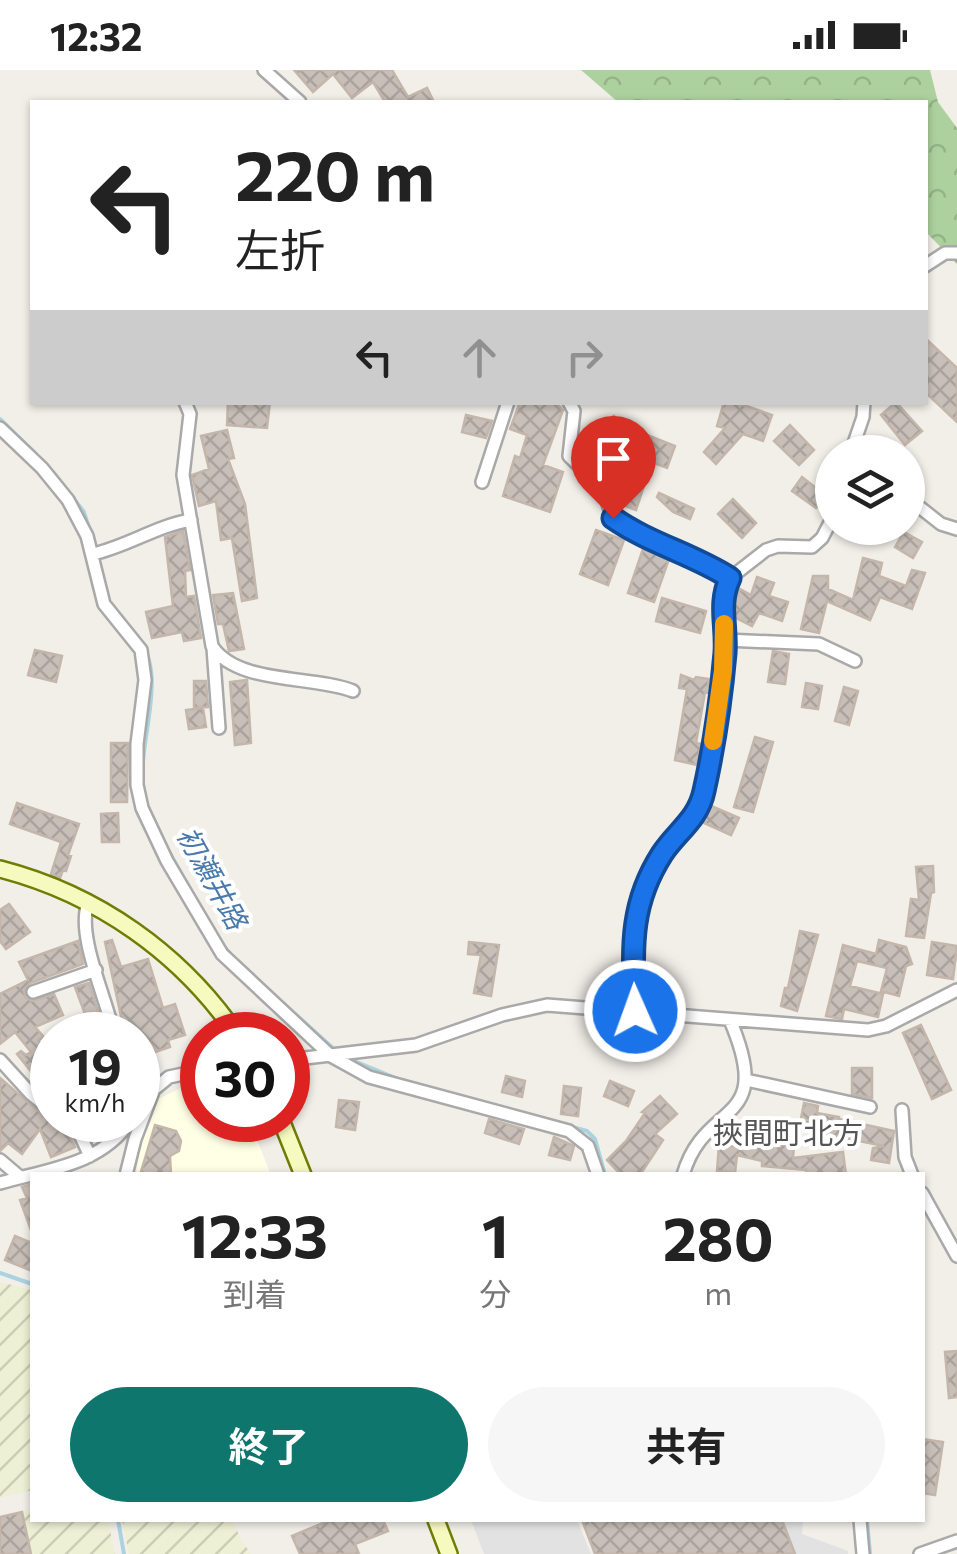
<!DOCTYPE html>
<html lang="ja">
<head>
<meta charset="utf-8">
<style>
	:root { --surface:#fff; --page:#f6f6f6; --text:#222; --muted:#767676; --accent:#0f766e }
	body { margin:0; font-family:Commissioner,"Noto Sans JP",sans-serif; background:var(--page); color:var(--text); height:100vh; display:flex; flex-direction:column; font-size:38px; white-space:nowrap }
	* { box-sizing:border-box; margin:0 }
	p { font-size:32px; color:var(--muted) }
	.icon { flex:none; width:55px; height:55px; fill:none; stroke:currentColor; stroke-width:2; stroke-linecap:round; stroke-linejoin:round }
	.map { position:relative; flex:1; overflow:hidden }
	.side { position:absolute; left:30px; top:1102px; width:895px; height:350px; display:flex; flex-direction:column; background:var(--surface); border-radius:0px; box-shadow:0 2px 8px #0004 }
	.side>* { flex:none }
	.guide { position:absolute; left:30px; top:30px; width:898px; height:305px; border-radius:0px; box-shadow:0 2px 8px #0004; background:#fff; color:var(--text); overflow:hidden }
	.buttons { position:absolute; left:815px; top:365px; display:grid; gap:20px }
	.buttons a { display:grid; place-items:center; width:110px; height:110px; border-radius:50%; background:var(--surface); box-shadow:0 2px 8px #0004; font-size:50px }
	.speed { position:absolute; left:30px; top:942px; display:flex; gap:20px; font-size:50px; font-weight:700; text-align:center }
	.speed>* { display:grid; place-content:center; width:130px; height:130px; border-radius:50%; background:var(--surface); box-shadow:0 2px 8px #0004; line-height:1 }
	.speed small { font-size:25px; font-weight:400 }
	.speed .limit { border:15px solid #d22; background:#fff; color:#111 }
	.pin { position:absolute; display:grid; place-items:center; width:85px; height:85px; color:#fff; margin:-102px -42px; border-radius:50% 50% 50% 0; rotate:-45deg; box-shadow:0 0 10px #0007 }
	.pin .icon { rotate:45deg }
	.me { position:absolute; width:110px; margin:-55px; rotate:358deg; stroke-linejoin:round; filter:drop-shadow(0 0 8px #0008) }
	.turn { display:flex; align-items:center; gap:35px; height:210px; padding:0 40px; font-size:45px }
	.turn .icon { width:130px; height:130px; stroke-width:2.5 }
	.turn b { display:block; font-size:70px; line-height:85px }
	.lanes { display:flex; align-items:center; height:95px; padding:0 40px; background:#0003; justify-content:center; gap:50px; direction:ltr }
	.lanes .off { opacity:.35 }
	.eta { display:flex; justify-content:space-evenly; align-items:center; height:170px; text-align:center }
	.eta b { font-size:60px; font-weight:700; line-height:70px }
	.primary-button { display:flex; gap:20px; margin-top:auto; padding:20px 40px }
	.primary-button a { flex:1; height:115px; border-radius:60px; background:var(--accent); color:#fff; font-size:40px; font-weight:700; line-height:115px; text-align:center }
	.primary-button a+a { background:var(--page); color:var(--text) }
	.status { display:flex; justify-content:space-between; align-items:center; height:70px; padding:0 50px; background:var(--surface); direction:ltr }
	.status svg { height:28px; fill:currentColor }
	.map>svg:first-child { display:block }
	.education { fill:#ffffe5 }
	.farmland { fill:url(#farmland-furrows) }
	.forest { fill:url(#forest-crowns) }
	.parking { fill:#e2e2e2 }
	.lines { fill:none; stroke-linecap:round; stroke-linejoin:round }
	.stream { stroke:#aad3df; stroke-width:4 }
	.building { fill:url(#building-cross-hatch); stroke:#c4b6ab; stroke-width:2.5 }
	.minor-casing { stroke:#a9a9a9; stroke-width:16 }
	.secondary-casing { stroke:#707d05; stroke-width:20 }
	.minor { stroke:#fff; stroke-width:11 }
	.secondary { stroke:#f7fabf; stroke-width:15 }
	.route-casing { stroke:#114b97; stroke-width:25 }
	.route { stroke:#1a73e8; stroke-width:18 }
	.slow { stroke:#f59e0b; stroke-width:18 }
	.labels { text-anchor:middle; stroke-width:8; stroke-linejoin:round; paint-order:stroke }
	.water-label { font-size:28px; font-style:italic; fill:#4a7aab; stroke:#fff }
	.quarter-label { font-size:30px; fill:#555; stroke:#fff }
</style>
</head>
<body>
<div class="status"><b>12:32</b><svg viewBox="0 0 49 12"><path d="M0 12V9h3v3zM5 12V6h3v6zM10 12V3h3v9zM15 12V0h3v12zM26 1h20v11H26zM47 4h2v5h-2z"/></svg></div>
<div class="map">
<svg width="957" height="1484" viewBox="0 0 957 1484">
	<defs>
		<pattern id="farmland-furrows" width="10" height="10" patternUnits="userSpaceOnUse" patternTransform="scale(2.5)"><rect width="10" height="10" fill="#eef0d5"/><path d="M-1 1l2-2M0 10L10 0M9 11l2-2" fill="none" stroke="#ccceb7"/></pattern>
		<pattern id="forest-crowns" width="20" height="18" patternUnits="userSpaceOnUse" patternTransform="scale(2.5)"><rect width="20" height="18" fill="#add19e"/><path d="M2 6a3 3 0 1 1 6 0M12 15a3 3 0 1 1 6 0" fill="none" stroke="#95b388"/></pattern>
		<pattern id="building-cross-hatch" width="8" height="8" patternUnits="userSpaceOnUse" patternTransform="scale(2.5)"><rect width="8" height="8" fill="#c7bfb8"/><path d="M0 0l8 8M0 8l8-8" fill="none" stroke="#aba49e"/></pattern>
	</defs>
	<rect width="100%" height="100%" fill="#f2efe9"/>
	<path class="education" d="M202,1008V1050H249L271,1105H136L139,1081L158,1029Z"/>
	<path class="farmland" d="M0,1212L32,1220V1420L0,1428Z
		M32,1440V1450H108L115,1484H0V1447Z
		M122,1450H233L240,1468L251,1484H129Z"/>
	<path class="forest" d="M581,0H930L938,32L957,58V194L925,161V32H618Z"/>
	<path class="parking" d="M471,1450H577L591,1484H484Z
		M782,1450H803L802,1464L848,1481V1484H795Z"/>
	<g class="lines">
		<path class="stream" d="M0,349L36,384
			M53,402L84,442L96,480
			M135,563C172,606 135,671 144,722C150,754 172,785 187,814
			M222,874L235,889
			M283,933L335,980
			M347,988L398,1009
			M407,1012L587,1061L595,1069L605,1105
			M0,1203L32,1214
			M118,1450L124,1484
			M867,1450L870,1484"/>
	</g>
	<path class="building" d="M294,0H392L408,27L427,18L434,32H385L373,12L352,28L333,4L313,22Z
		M925,268L957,298V352L925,322Z
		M228,332H270L267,358L227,355Z
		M520,332H555L563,340L543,395L563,402L550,442L503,426L515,386L520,388L527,365L510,359Z
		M724,332H735L772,345L763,371L743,364L716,394L704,382L725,358L717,356Z
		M896,332L922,361L905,375L881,345Z
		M466,345L492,351L486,368L462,362Z
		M614,346L640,387L647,365L675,376L667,398L625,382L612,391L592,360Z
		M790,355L814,380L799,395L774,371Z
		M227,360L234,388L228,389L245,434L257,528L242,531L232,468L221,470L216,431L199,436L192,405L209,399L201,366Z
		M802,407L825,425L816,438L792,421Z
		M628,410L644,416L636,440L620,434Z
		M659,423L694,439L690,449L673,442L657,427Z
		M733,429L756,453L742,468L718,444Z
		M596,460L624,470L608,515L580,504Z
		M183,461L190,500L185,501L186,527L194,526L201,568L184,571L182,562L152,568L146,542L173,536L165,467Z
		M904,462L922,472L913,488L895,477Z
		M643,479L669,489L654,532L628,523Z
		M863,488L882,493L879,506L906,516L912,500L925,503L912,539L880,527L870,550L827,531L819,563L801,559L813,506H828V519L853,530Z
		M757,507L774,513L769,526L788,532L782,551L759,543L752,556L732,546L731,537L740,519L751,525Z
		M233,523L244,579L229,581L223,554H218L213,525Z
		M662,528L706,541L700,563L656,551Z
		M35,580L62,586L56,612L28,605Z
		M773,581L789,584L785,614L768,612Z
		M681,605L694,610L696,607L709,609L708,616L711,617L710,623L705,622L696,673L701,674L697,695L675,690L687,619L679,618Z
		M247,610L251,673L235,675L230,612Z
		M194,611H206L208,637L194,638Z
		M806,613L822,616L818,639L802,637Z
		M844,617L858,621L849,655L835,651Z
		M203,638L206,657L189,659L186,640Z
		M755,667L773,672L753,742L734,737Z
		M111,673H128L127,732H111Z
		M17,733L79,754L68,785L71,786L66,801L63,800L60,808L51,804L61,772L10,754Z
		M709,735L739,748L731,765L702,752Z
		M118,743L119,772H102L101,744Z
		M933,796L934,822L931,823L924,868L906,866L911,829L919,830L916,797Z
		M9,834L30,862L6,879L0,871V840Z
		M800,861L818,865L797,941L781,936L785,918H788Z
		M112,870L121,897L148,889L163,938L175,934L185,965L168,970L170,977L138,988V965H125L105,872Z
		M879,870L906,877L912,894L906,896L899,926L881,921L887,898L857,891L850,916L883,924L878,947L844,939L842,949L826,946L843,875L876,884Z
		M78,871L83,894L30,913L24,921L26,928L32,931L54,924L63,945L35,957L44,967L39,970L52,986L41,997L52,1007V1029L34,1013L37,1009L17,984L21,981L26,985L31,982L15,962L0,974V924L28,910L19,892Z
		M469,872L499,875L491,926L474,923L481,885L468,884Z
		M932,872L957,876L953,909L927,905Z
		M89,913L101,951L103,965H84L81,945L85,944L75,917Z
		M921,955L951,1020L932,1029L903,963Z
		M852,998H872V1028L852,1024Z
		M506,1006L525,1011L522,1027L502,1022Z
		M0,1008L46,1048L60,1054L64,1052L75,1077L51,1087L40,1059L22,1084L8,1073L0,1081Z
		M610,1011L634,1021L628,1036L604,1026Z
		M564,1016L581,1018L578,1046L561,1044Z
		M660,1026L677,1044L655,1064L663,1070L640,1105H621L607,1090L626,1071L645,1043L642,1042Z
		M339,1030L359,1032L355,1060L336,1057Z
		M804,1033L818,1036L817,1043L839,1047V1049L894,1061L889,1093L871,1090L873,1078L884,1076L799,1059Z
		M489,1049L524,1059L519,1074L485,1063Z
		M155,1055L176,1061L181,1071L179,1081L170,1086L171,1105H140Z
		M749,1063L768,1068L767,1073L794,1076L793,1088L843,1082L846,1105H807L806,1100L762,1096V1091L737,1085L735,1103L717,1101L719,1075L746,1077Z
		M554,1067L574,1076L570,1090L549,1085Z
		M32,1114V1160H31L20,1130L27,1128L22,1117Z
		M15,1166L32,1173V1201L5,1190Z
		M957,1281V1327L949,1328L945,1282Z
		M922,1369L943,1372L935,1425L922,1423Z
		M22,1442L31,1484H0V1447Z
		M330,1450H383L388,1461L355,1474L359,1484H300L292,1466Z
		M582,1450H782L795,1484H595Z"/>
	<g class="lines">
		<defs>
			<path id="minor" d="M264,0L300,32
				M925,196L945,183H957
				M185,332L190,344L183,405L212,576C237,615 313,605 353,621
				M569,332L574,341L569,386L603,419L613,449L643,469L710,495L730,508
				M0,358L42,398L68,430L87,466L104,534L141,580L145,610L137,674V715L142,738L167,791L222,884L331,986L369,1007L569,1061L588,1076L598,1105
				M851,382L863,347L864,332
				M482,412L508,332
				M908,428L941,454L957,459
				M93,484C128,476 156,456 191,450
				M726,570L819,574L855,591
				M213,578L219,658
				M88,833C76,866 107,929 114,965
				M33,922L96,900
				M635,941L633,861L638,839L658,791L694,747L704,723L723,600L726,570L721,539L723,524L730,508L766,480L778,476L812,477L822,468L832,449
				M0,990L31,1024L52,1041
				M288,990L416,975L502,945L547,935L868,960L886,956L957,920
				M746,1010L870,1037
				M152,1021L169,1007L202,1000
				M902,1040L905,1087L912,1105
				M73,1050L90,1086
				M0,1090L20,1107
				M126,1105L135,1069L154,1019
				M683,1105C705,1028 776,1058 730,950
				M0,1113C49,1099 101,1095 131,1050
				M922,1123L957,1186
				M860,1450L863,1484
				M920,1484L957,1471"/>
			<path id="secondary" d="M0,799C97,824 181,883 237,965
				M281,1050L303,1105
				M436,1450L449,1484"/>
		</defs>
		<use href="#minor" class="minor-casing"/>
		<use href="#secondary" class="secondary-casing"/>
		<use href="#minor" class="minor"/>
		<use href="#secondary" class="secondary"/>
	</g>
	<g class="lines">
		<defs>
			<path id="route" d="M613,448C650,474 693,484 730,508C718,534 727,555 725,583C721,629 714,676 704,721C698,750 676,762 662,784C628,837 633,882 635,941"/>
		</defs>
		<use href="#route" class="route-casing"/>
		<use href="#route" class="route"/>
		<path class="slow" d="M713,671L723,600L724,554"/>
	</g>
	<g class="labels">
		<g class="water-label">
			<text transform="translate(212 808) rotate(61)" y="10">初瀬井路</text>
		</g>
		<g class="quarter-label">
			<text x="788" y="1074">挾間町北方</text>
		</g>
	</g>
</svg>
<div class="buttons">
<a><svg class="icon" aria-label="layers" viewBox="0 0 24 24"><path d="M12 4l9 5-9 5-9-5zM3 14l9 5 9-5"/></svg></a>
</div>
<div class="speed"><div>19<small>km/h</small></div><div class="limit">30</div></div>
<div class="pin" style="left:613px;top:448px;background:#d93025"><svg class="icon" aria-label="arrive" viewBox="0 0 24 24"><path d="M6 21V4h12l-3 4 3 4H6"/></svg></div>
<svg class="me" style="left:635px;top:941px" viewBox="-20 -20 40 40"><circle r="17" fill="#1a73e8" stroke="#fff" stroke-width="3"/><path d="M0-11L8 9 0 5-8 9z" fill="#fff"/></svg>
<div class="guide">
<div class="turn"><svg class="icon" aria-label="left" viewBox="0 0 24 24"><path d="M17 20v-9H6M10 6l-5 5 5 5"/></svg><div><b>220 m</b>左折</div></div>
<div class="lanes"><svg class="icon" aria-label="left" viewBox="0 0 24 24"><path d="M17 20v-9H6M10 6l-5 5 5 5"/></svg><svg class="icon off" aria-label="ahead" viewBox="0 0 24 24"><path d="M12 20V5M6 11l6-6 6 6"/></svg><svg class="icon off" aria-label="right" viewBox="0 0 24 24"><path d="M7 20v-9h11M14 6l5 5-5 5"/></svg></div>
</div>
<section class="side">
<div class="eta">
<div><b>12:33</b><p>到着</p></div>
<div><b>1</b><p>分</p></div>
<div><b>280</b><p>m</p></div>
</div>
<div class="primary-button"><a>終了</a><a>共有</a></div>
</section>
</div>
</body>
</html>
